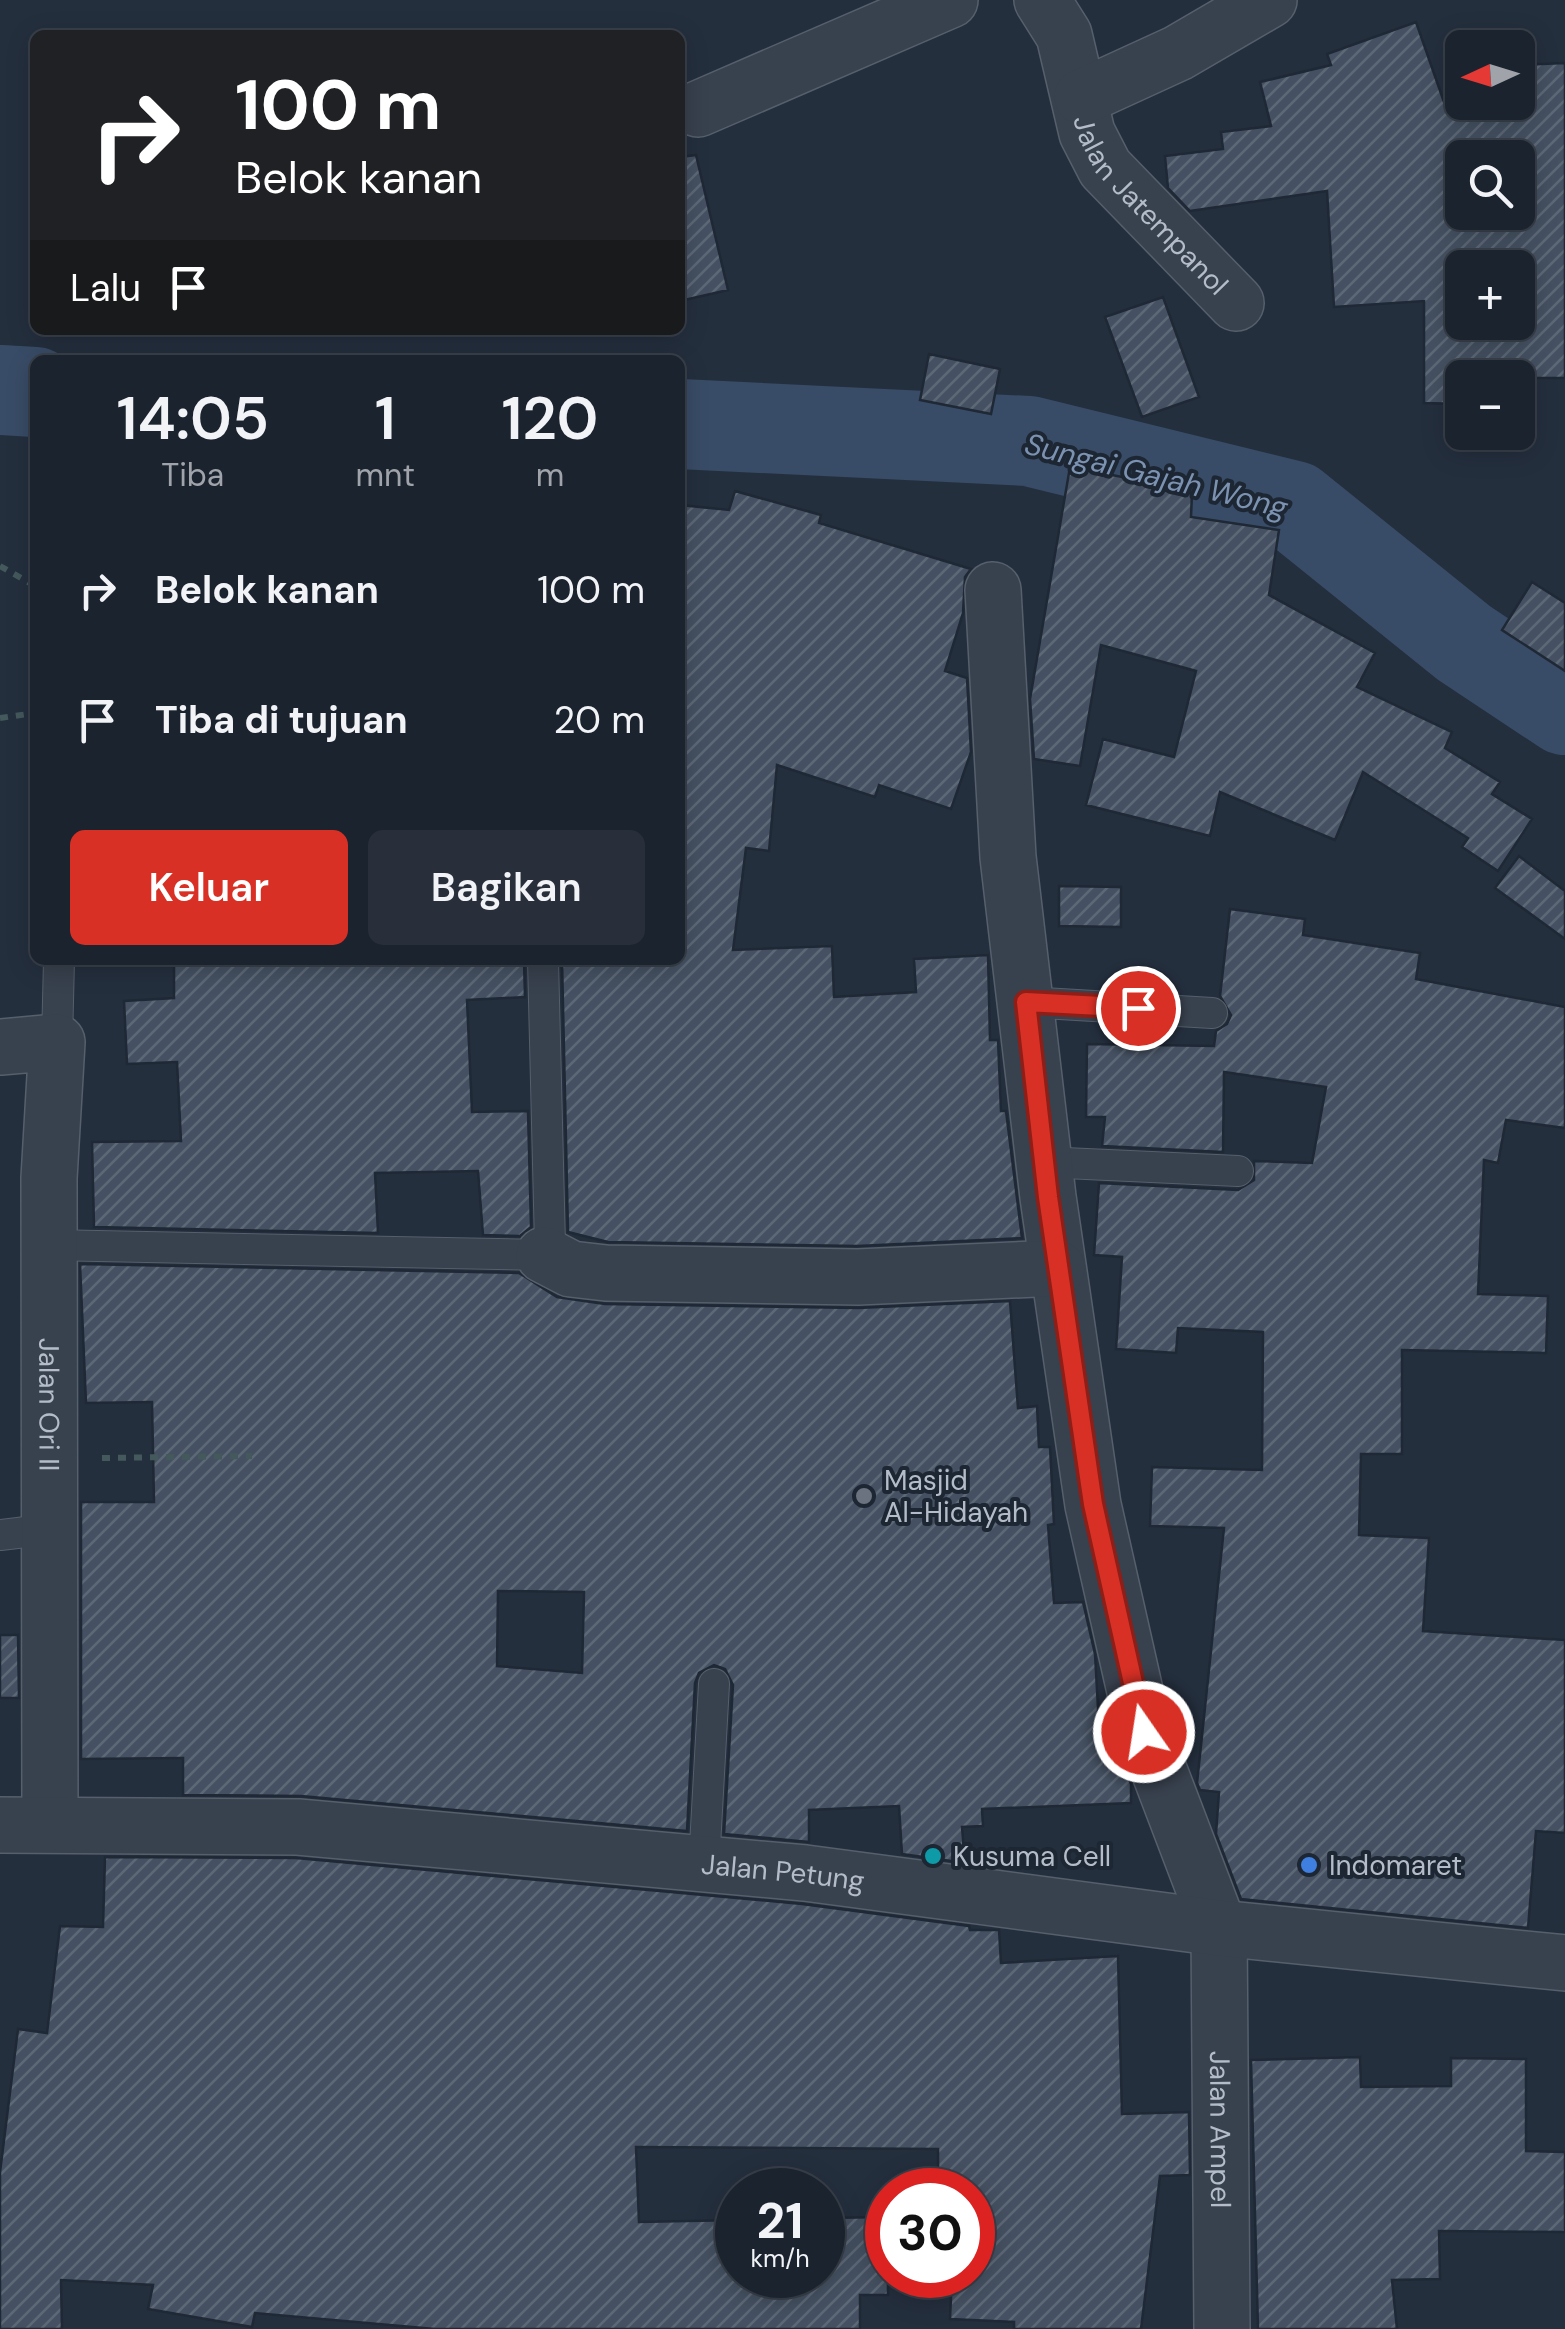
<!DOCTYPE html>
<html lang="id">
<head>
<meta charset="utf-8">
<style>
	:root { --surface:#1b232e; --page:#282f3a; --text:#f1f3f6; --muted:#a0a4aa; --line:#39404a; --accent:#d93025 }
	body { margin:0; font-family:"DM Sans",sans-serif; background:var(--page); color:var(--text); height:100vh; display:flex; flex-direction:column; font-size:38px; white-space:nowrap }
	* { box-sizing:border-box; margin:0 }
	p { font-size:32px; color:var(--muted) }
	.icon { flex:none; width:55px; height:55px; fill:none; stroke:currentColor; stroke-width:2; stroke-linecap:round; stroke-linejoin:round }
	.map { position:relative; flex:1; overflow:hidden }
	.details { position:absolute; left:30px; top:355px; width:655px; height:610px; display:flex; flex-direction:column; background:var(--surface); border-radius:15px; box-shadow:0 5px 25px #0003,0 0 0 2px var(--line) }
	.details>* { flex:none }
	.top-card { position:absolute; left:30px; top:30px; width:655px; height:305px; border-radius:15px; box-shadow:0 5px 25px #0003,0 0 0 2px var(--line); background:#202124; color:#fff; overflow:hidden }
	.needle { width:65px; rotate:266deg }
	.fabs { position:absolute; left:1445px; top:30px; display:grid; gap:20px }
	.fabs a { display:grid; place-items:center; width:90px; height:90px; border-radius:15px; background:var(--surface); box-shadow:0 5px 25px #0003,0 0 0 2px var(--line); font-size:50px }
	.speed { position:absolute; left:715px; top:2168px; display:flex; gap:20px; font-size:50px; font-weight:700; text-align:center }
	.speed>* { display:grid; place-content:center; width:130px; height:130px; border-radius:50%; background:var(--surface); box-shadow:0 5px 25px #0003,0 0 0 2px var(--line); line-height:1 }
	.speed small { font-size:25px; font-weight:400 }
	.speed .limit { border:15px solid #d22; background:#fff; color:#111 }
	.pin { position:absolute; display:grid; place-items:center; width:85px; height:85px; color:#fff; margin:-42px; border:5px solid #fff; border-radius:50%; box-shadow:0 2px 10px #0007 }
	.me { position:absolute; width:110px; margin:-55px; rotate:347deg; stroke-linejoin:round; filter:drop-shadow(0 0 8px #0008) }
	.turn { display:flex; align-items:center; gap:35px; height:210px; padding:0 40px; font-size:45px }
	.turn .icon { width:130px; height:130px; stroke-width:2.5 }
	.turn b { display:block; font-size:70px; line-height:85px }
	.then { display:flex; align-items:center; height:95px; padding:0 40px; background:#0003; gap:20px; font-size:38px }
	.eta { display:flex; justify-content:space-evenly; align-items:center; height:170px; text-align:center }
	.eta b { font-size:60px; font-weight:600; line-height:70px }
	.cta { display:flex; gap:20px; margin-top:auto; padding:20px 40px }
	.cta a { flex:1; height:115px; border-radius:15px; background:var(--accent); color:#fff; font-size:40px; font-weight:600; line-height:115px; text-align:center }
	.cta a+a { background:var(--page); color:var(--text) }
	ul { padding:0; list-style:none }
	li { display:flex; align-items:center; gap:30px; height:130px; padding:0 40px }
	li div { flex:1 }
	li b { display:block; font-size:38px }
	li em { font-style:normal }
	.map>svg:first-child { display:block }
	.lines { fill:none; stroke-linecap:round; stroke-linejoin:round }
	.river { stroke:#394c67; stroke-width:90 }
	.building { fill:url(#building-hatch); stroke:#1f2835; stroke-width:2.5; fill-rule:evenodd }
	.service-casing { stroke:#565f6c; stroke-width:32 }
	.minor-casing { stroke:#565f6c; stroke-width:58 }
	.path { stroke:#44595c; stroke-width:6; stroke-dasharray:8 8; stroke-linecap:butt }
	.service { stroke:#38414e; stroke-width:30 }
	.minor { stroke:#38414e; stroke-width:55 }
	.route-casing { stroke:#8d1f18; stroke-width:25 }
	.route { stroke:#d93025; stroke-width:18 }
	.worship-dot { fill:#6b7280; stroke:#1d2633; stroke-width:4 }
	.culture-dot { fill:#0f9aa8; stroke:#1d2633; stroke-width:4 }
	.shop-dot { fill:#3f7fe0; stroke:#1d2633; stroke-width:4 }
	.labels { text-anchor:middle; stroke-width:8; stroke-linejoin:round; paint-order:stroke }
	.street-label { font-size:28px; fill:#b4bcc9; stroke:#1d2633 }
	.poi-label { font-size:28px; fill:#b4bcc9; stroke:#1d2633; text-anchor:start }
	.water-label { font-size:30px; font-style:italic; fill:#7c92b1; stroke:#1d2633 }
</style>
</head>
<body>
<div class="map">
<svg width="1565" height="2329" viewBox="0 0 1565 2329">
	<defs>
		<pattern id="building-hatch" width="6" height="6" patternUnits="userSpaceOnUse" patternTransform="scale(2.5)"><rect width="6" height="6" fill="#455162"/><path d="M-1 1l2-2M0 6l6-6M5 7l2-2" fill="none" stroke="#5d6877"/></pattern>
	</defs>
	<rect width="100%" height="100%" fill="#242f3e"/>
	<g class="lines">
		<path class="river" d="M0,390L35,392
			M680,424L1029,441L1294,506L1464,643L1565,710"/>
	</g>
	<path class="building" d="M1416,22L1444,102H1518V65L1565,63V378H1462V404L1424,403V301L1334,307L1327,191L1190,211L1168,188L1165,156L1223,149L1221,132L1271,126L1260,82L1331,65L1327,54ZM1462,158H1518V212H1462ZM1462,268H1518V322H1462Z
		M696,155L728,290L680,301V157Z
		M1163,297L1199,397L1142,417L1105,317Z
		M929,354L1000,369L991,414L920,400Z
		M1070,467L1159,484L1158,490L1192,493L1191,517L1279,530L1269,595L1375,653L1357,687L1452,732L1445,748L1500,782L1492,794L1532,819L1498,871L1462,847L1468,838L1363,772L1335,840L1220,792L1210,836L1086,805L1103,739L1174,757L1196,671L1101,645L1080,766L1034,759L1030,699Z
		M735,491L821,515L819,523L971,569L965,577L963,613L945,671L967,678L971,752L951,809L879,785L875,797L777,765L769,851L746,848L733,950L832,946L834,997L916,992L914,959L988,955L990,1040H998L1001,1111H1006L1022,1238L858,1246L608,1242L568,1232L562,960H680V505L729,510Z
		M1532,582L1565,603V671L1502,630Z
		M1519,856L1565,891V939L1495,888Z
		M1059,886L1121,887V927L1059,926Z
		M1230,909L1305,919L1303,935L1420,953L1416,979L1565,1007V1128L1506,1120L1498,1163L1484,1160L1478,1294L1548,1296L1546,1353L1402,1350V1454H1361L1359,1535L1429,1538L1423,1631L1565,1640V1833L1536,1831L1528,1928L1241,1899L1216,1834L1219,1792L1200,1790L1197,1783L1224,1528L1150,1526L1152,1467L1262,1470L1263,1332L1178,1328L1176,1353L1116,1349L1122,1257L1094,1255L1099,1183L1238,1190L1254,1180V1161L1312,1163L1326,1087L1224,1072L1223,1152L1102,1146L1105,1117H1086L1087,1044L1214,1046L1216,1031L1227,1024L1231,1015L1220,996Z
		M174,960H524L525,997L467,1000L472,1112L528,1111L531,1227L520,1236L483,1235L478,1171L375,1173L378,1233L94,1227L92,1142L181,1141L177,1062L127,1064L124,1001L174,998Z
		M80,1264L519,1273L557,1297L605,1304L858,1308L1010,1301L1018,1408L1037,1406L1039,1447H1050L1054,1524L1048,1525L1054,1603L1083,1602L1095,1654L1100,1744H1115L1131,1784V1803L982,1809L983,1826L962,1827L965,1863L902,1854L899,1806L809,1810V1842L724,1834L733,1685L725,1669L714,1665L699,1673L695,1683L687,1831L301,1796L183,1795V1758L81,1759V1502H154L152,1402L86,1403ZM498,1591L584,1592L582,1673L497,1666Z
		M0,1635H18L19,1698H0Z
		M105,1857L296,1858L802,1904L969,1926L970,1930H999L1001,1963L1118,1956L1122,2114L1189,2112L1190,2175L1160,2176L1141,2329H1014V2322L950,2319L952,2275H972V2190H938V2149L636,2147L639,2222L738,2220V2275H822V2218L888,2217V2295H860V2329H435L255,2313L252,2327L148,2309L153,2285L61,2280L62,2329H0V2172L18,2029L47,2033L60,1926L103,1927Z
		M1360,2057L1361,2087L1451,2086V2058L1526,2059V2151L1565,2152V2232L1439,2231L1440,2279L1392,2280L1397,2329H1258L1251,2060Z"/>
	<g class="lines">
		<defs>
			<path id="service" d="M1026,1002L1212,1013
				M57,1042L59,960
				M1043,1162L1238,1171
				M49,1245L544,1255L550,1245L543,960
				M0,1535L51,1529
				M704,1864L714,1684"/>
			<g id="minor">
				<path id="s1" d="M1042,0L1064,35L1087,133L1105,168L1236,303"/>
				<path d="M1082,97L1178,53L1269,0"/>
				<path d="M698,109L950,0"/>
				<path id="s2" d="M993,590L1008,857L1048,1197L1093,1505L1144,1731L1219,1928L1222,2329"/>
				<path id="s3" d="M0,1047L57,1042L49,1178L50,1823"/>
				<path d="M544,1255L571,1269L606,1273L858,1277L1057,1268"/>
				<path id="s4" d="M0,1825L298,1827L805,1873L1219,1928L1565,1963"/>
			</g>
		</defs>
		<use href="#service" class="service-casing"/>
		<use href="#minor" class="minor-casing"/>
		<path class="path" d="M0,566L35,586
			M0,718L35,713
			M102,1458L252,1456"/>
		<use href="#service" class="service"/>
		<use href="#minor" class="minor"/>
	</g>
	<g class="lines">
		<defs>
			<path id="route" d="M1138,1008L1026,1002L1048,1197L1093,1504L1144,1732"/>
		</defs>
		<use href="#route" class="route-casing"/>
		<use href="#route" class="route"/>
	</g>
	<circle class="worship-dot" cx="864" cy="1496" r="10"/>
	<circle class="culture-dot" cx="933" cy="1856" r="10"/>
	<circle class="shop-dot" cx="1309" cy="1865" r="10"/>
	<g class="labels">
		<g class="street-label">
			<text dy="10" stroke="none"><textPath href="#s1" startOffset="238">Jalan Jatempanol</textPath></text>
			<text dy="10" stroke="none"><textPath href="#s3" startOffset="420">Jalan Ori II</textPath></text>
			<text dy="10" stroke="none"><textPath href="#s4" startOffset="785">Jalan Petung</textPath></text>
			<text dy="10" stroke="none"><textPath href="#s2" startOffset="1565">Jalan Ampel</textPath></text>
		</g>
		<g class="poi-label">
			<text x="884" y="1490">Masjid<tspan x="884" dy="32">Al-Hidayah</tspan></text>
			<text x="953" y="1866">Kusuma Cell</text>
			<text x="1329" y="1875">Indomaret</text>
		</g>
		<g class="water-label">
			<text transform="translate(1156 476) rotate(14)" y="10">Sungai Gajah Wong</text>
		</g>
	</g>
</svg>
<div class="fabs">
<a><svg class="needle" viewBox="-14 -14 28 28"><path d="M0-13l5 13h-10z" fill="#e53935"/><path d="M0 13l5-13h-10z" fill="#a0a4aa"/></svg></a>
<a><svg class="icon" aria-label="search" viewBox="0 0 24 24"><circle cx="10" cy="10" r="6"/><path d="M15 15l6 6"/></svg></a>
<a>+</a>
<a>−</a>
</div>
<div class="speed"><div>21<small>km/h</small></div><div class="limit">30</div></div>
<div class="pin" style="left:1138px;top:1008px;background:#d93025"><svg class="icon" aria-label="arrive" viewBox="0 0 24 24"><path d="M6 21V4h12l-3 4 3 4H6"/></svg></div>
<svg class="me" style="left:1144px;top:1732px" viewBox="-20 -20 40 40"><circle r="17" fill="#d93025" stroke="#fff" stroke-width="3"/><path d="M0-11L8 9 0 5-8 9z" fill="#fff"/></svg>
<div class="top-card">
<div class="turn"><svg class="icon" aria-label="right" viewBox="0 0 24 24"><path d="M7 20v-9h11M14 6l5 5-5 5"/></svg><div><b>100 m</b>Belok kanan</div></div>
<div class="then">Lalu<svg class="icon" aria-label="arrive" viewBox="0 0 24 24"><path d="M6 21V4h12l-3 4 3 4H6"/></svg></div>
</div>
<section class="details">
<div class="eta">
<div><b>14:05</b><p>Tiba</p></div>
<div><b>1</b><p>mnt</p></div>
<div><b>120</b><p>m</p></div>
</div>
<ul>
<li><svg class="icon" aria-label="right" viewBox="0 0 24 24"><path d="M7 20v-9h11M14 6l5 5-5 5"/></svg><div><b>Belok kanan</b></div><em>100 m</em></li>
<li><svg class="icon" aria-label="arrive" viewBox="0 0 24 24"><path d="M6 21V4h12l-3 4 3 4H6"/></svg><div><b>Tiba di tujuan</b></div><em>20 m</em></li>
</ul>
<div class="cta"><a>Keluar</a><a>Bagikan</a></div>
</section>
</div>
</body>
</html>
